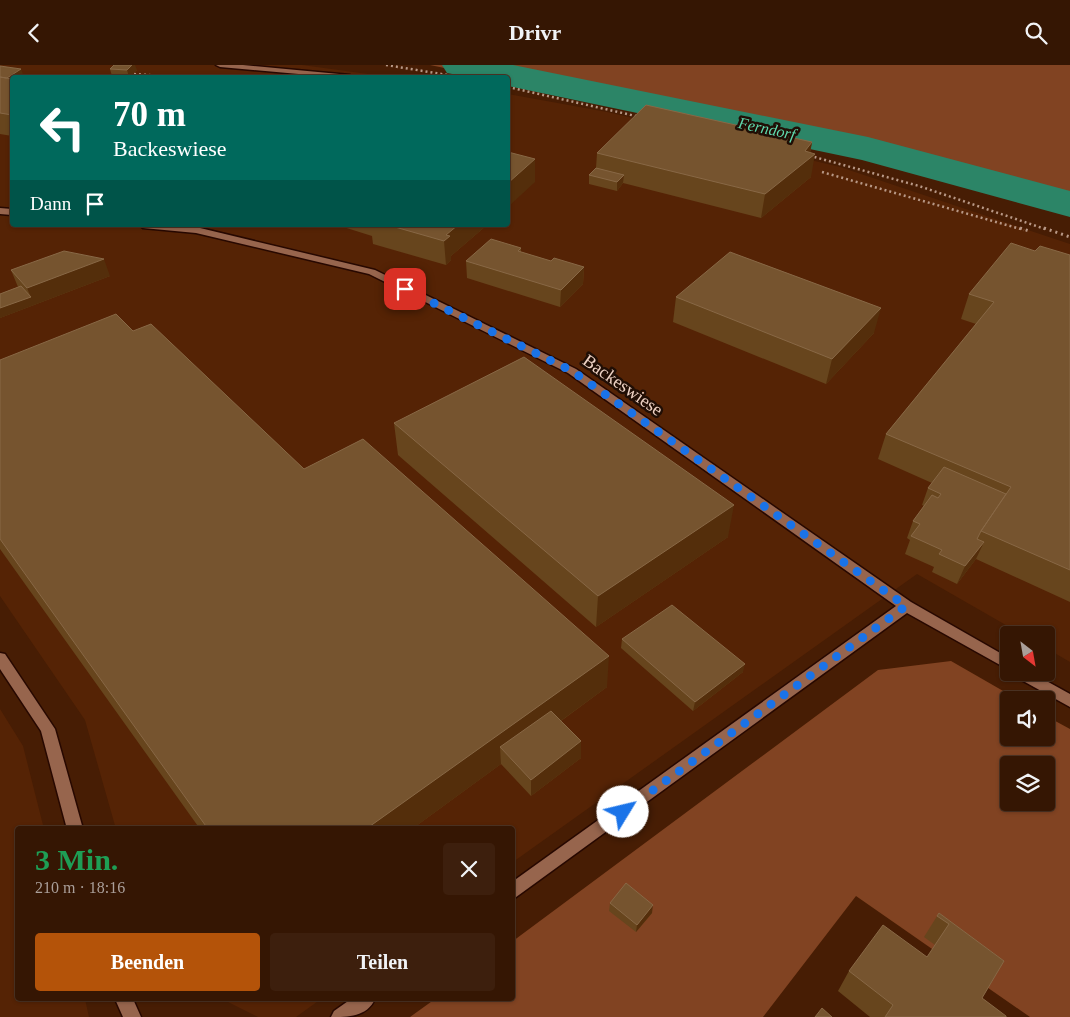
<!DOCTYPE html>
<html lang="de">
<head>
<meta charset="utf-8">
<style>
	:root { --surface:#351603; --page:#3d1f0d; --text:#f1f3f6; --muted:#aa9f9a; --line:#4f3525; --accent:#b45309 }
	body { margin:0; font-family:"Times New Roman",serif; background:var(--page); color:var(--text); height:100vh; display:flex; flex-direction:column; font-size:19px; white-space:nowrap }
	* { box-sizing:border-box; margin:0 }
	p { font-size:16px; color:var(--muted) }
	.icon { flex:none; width:28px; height:28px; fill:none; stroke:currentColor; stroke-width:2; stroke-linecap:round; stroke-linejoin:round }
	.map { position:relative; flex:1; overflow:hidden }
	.details { position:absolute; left:15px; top:761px; width:500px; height:175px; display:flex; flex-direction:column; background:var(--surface); border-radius:5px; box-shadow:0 1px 4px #0004,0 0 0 1px var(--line) }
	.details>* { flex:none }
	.top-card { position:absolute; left:10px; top:10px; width:500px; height:152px; border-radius:5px; box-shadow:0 1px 4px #0004,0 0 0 1px var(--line); background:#00695c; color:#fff; overflow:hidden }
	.needle { width:32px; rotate:149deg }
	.tools { position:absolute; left:1000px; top:561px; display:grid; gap:10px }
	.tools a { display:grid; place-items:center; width:55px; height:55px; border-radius:5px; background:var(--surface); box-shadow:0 1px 4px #0004,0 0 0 1px var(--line); font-size:25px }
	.pin { position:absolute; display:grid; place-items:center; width:42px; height:42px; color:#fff; margin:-21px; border-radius:10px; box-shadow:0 2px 8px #0006 }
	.me { position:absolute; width:55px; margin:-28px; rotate:54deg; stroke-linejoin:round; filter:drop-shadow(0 0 4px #0008) }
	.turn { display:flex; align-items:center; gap:18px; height:105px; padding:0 20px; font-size:22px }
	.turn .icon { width:65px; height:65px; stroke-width:2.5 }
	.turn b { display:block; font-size:35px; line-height:42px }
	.then { display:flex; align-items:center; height:48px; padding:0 20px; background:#0003; gap:10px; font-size:19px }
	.round { display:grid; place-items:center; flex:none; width:52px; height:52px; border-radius:5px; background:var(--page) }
	.head { display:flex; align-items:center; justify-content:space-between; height:85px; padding:0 20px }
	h1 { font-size:30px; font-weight:600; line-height:38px; color:#1e9e55 }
	.action { display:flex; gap:10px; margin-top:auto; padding:10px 20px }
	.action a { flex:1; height:58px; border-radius:5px; background:var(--accent); color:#fff; font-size:20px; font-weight:600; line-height:58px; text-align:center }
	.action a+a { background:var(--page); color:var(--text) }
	header { display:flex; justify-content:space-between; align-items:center; height:65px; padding:0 20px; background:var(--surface); font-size:22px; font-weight:600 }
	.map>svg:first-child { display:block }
	.built { fill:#552305 }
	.forest { fill:#814322; fill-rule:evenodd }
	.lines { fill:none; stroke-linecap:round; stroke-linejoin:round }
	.river { fill:#2c8567; fill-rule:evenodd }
	.minor-casing { stroke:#270800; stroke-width:3 }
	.minor { fill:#97654d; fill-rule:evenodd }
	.rail-far1 { stroke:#b89886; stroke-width:2.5; stroke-dasharray:2 3; stroke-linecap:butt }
	.rail { stroke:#b89886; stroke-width:3; stroke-dasharray:2 4; stroke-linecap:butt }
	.wall { fill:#67451d }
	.shaded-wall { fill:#542e0b }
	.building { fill:#76542f; stroke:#886846 }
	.route { stroke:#1a73e8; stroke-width:9; stroke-dasharray:0 16.2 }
	.labels { text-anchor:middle; stroke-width:5; stroke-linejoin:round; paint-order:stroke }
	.far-water-label { font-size:16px; font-style:italic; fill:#5fd9ad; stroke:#200e05 }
	.street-label { font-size:18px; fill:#eed2c4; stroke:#200e05 }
</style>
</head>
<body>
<header><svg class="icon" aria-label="back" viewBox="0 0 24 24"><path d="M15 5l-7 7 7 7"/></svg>Drivr<svg class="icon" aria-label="search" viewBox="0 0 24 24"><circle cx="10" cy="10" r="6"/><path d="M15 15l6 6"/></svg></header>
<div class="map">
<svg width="1070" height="952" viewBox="0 0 1070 952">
	<rect width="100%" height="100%" fill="#471d04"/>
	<path class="built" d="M0,0H302L390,12H12V160H508V29L607,47L840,102L1070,179V597L1046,583V570H1023L917,509L513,797L512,764H116L85,655L0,531Z
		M0,644L23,681L44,764H18V934H85L89,952H0Z
		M222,934H321L296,952H258Z"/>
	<path class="forest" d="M430,0H1070V149L862,93L508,17V12H488Z
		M951,596L1019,635H1009V672H1046V651L1070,664V952H1030L856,831L763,952H410L435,934H512L513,876L878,605ZM1009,700H1046V738H1009Z"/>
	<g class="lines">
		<path class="river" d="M442,0H513L868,72L1070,126V152L862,95L508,21V12H468L447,8Z"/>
		<defs>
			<path id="minor" d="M216,0H243L350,10L354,12H332L220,2Z
				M0,143L12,144V150L0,149Z
				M139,160L196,162L375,205L576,304L911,537L1009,593V605L907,548L512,835V817L896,541L568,308L369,209L196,168L143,163Z
				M0,588L5,589L55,664L83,764H67L41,666L0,604Z
				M1014,608H1032L1070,629V642L1016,612Z
				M115,934H133L141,952H123Z
				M351,934H375C367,952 348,952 331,952L334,946Z"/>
		</defs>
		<use href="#minor" class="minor-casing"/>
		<use href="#minor" class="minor"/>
		<path class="rail-far1" d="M386,0L460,12
			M134,9L176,12
			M508,22L649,54
			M800,88L919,121L1048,165
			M822,107L1024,165"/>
		<path class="rail" d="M1020,163L1029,166
			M1044,163L1070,172"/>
	</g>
	<path class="wall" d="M0,1L12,12V71L0,69Z
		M110,4L137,5L129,12L112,11Z
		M812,77L810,88L811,112L761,153L623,118L617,126L589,119V110L596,103L597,88Z
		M337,160H487L451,191V195L446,200L373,179L372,171Z
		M521,183V187L551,196L584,202L583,219L560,242L467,213L466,196Z
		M1035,186L1070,190V537L976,494L957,519L932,507L934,502L905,489L910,475L907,473L913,456L924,441L922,440L928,423L932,418L878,394L886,369L976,259L961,254L969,229Z
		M11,205L110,211L0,253V229L18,222Z
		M676,232L874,268L826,319L673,257Z
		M133,266L304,404L607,622L561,656L581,693L531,731L501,699L412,764H200L0,484V295Z
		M394,358L728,472L596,562L398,390Z
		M622,574L743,607L693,646L621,583Z
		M610,838L652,848L636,867L609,846Z
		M939,848L1004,896L982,933L1006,952H870L838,926L849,906L927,892L935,880L924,872Z"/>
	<path class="shaded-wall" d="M132,0H135L137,5L129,12L127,5Z
		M21,4L24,12H12V28L0,17Z
		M812,77L809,93L815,89L811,112L761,153L765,129L805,86Z
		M535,94V117L508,142V118Z
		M624,110L623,118L617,126V117Z
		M458,160H487L451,191V195L446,200L444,176L446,170Z
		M104,194L110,211L34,240L27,223Z
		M584,202L583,219L560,242L561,225Z
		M31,232L34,240L0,253V243Z
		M881,243L874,268L826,319L832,294Z
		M734,440L728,472L596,562L598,531Z
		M984,477L976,494L957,519L965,501Z
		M609,591L607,622L510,693L500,682L501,699L412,764H366Z
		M745,599L743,607L693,646L695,637Z
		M581,676V693L531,731V715Z
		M653,840L652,848L636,867L637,860Z"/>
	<path class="building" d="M114,0H132L127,5L110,4Z
		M0,1L21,4L7,13L0,12Z
		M0,12L12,14V50L0,48Z
		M646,40L812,77L805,86L815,89L765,129L597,88Z
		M508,87L535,94L508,118Z
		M596,103L624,110L617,117L589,110Z
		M388,160H458L446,170L450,171L444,176Z
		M491,174L521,183L518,186L551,196L554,193L584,202L561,225L466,196Z
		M1011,178L1035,186L1040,181L1070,190V505L981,466L1011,422L886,369L994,237L969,229Z
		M64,186L104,194L27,223L11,205Z
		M730,187L881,243L832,294L676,232Z
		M21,221L31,232L0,243V229Z
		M116,249L133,266L151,259L304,404L363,374L609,591L366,764H208L0,474V295Z
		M524,292L734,440L598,531L394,358Z
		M944,402L1006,429L981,466L977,474L984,477L965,501L939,489L942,485L911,471L920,459L913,456L932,430L938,433L941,429L928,423Z
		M672,540L745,599L695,637L622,574Z
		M551,646L581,676L531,715L500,682Z
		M626,818L653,840L637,860L610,838Z
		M939,848L1004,896L982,933L1006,951V952H885L893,940L849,906L883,860L927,892L949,859L937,851Z
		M822,943L832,952H815Z"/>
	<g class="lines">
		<path class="route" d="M405,224L572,306L906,541L623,747"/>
	</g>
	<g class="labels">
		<g class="far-water-label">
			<text transform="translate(767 63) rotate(12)" y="6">Ferndorf</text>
		</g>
		<g class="street-label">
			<text transform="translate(623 320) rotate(35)" y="6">Backeswiese</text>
		</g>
	</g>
</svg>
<div class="tools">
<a><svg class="needle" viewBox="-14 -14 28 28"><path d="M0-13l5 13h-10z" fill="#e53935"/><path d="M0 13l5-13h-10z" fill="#aa9f9a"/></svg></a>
<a><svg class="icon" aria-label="sound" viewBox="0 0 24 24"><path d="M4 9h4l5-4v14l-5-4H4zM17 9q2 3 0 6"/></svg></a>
<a><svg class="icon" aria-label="layers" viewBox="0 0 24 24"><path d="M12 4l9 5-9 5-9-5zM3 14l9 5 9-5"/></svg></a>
</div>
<div class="pin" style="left:405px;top:224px;background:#d93025"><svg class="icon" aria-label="arrive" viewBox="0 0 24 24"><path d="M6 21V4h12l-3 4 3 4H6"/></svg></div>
<svg class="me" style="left:623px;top:747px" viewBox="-20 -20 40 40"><circle r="19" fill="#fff"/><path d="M0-13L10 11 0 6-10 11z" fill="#1a73e8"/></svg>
<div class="top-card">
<div class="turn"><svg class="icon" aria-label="left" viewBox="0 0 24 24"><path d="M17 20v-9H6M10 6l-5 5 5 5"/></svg><div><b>70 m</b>Backeswiese</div></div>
<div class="then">Dann<svg class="icon" aria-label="arrive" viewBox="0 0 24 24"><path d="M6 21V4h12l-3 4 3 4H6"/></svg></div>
</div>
<section class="details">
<div class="head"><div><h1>3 Min.</h1><p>210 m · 18:16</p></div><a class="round"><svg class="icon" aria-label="close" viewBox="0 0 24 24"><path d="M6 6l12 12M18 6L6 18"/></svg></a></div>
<div class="action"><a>Beenden</a><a>Teilen</a></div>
</section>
</div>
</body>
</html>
